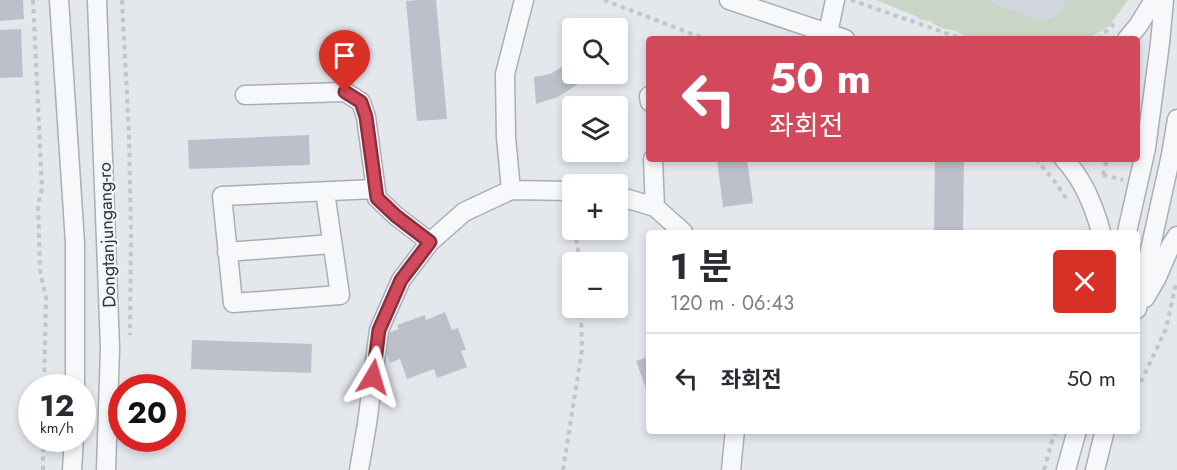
<!DOCTYPE html>
<html lang="ko">
<head>
<meta charset="utf-8">
<style>
	:root { --surface:#fff; --page:#f2f2f3; --text:#2b2b33; --muted:#7c7c81; --line:#e1e1e2 }
	body { margin:0; font-family:Jost,"Noto Sans KR",sans-serif; background:var(--page); color:var(--text); height:100vh; display:flex; flex-direction:column; font-size:22px; white-space:nowrap }
	* { box-sizing:border-box; margin:0 }
	p { font-size:20px; color:var(--muted) }
	.icon { flex:none; width:33px; height:33px; fill:none; stroke:currentColor; stroke-width:2; stroke-linecap:round; stroke-linejoin:round }
	.map { position:relative; flex:1; overflow:hidden }
	.drawer { position:absolute; left:646px; top:230px; width:494px; height:204px; display:flex; flex-direction:column; background:var(--surface); border-radius:6px; box-shadow:0 3px 9px #0003 }
	.drawer>* { flex:none }
	.top-card { position:absolute; left:646px; top:36px; width:494px; height:126px; border-radius:6px; box-shadow:0 3px 9px #0003; background:#d1495b; color:#fff; overflow:hidden }
	.tools { position:absolute; left:562px; top:18px; display:grid; gap:12px }
	.tools a { display:grid; place-items:center; width:66px; height:66px; border-radius:6px; background:var(--surface); box-shadow:0 3px 9px #0003; font-size:30px }
	.speed { position:absolute; left:18px; top:374px; display:flex; gap:12px; font-size:30px; font-weight:700; text-align:center }
	.speed>* { display:grid; place-content:center; width:78px; height:78px; border-radius:50%; background:var(--surface); box-shadow:0 3px 9px #0003; line-height:1 }
	.speed small { font-size:15px; font-weight:400 }
	.speed .limit { border:9px solid #d22; background:#fff; color:#111 }
	.pin { position:absolute; display:grid; place-items:center; width:51px; height:51px; color:#fff; margin:-62px -26px; border-radius:50% 50% 50% 0; rotate:-45deg; box-shadow:0 0 6px #0007 }
	.pin .icon { rotate:45deg }
	.me { position:absolute; width:66px; margin:-33px; rotate:7deg; stroke-linejoin:round; filter:drop-shadow(0 0 4px #0008) }
	.turn { display:flex; align-items:center; gap:21px; height:126px; padding:0 24px; font-size:27px }
	.turn .icon { width:78px; height:78px; stroke-width:2.5 }
	.turn b { display:block; font-size:42px; line-height:51px }
	.round { display:grid; place-items:center; flex:none; width:63px; height:63px; border-radius:6px; background:var(--page) }
	.head { display:flex; align-items:center; justify-content:space-between; height:102px; padding:0 24px }
	h1 { font-size:36px; font-weight:700; line-height:45px }
	ul { padding:0; list-style:none }
	li { display:flex; align-items:center; gap:18px; height:90px; padding:0 24px; border-top:2px solid var(--line) }
	li div { flex:1 }
	li b { display:block; font-size:22px }
	li em { font-style:normal }
	.map>svg:first-child { display:block }
	.built { fill:#d2d6de }
	.green { fill:#c9d6c5 }
	.building { fill:#bbc0ca }
	.lines { fill:none; stroke-linecap:round; stroke-linejoin:round }
	.minor-casing { stroke:#a9aeb7; stroke-width:21 }
	.path { stroke:#c2c5cb; stroke-width:4; stroke-dasharray:4.5 4.5; stroke-linecap:butt }
	.minor { stroke:#f7f8fa; stroke-width:18 }
	.route-casing { stroke:#882f3b; stroke-width:15 }
	.route { stroke:#d1495b; stroke-width:10 }
	.labels { text-anchor:middle; stroke-width:4.5; stroke-linejoin:round; paint-order:stroke }
	.street-label { font-size:18px; fill:#2b3445; stroke:#f4f6f9 }
</style>
</head>
<body>
<div class="map">
<svg width="1177" height="470" viewBox="0 0 1177 470">
	<rect width="100%" height="100%" fill="#e4e7ec"/>
	<path class="built" d="M888,0H1078L1043,39Z"/>
	<path class="green" d="M876,0H988C997,6 1005,7 1015,11C1037,21 1056,28 1066,0H1128L1109,26L1088,39H968L956,31L942,28L934,24L931,21L921,20L916,16Z"/>
	<path class="building" d="M0,0H23L24,19L0,21Z
		M420,0H436L447,119L417,121L406,1Z
		M21,29L23,77L0,78V30Z
		M573,58V74H593L558,97L536,104L534,77L550,74L560,68Z
		M309,135L310,165L189,169L188,140Z
		M717,159H747L753,203L723,207Z
		M935,159H964L963,232H934Z
		M445,312L452,330L458,328L466,350L461,351L467,367L437,378L434,369L407,379L400,359L390,363L380,336L399,329L397,325L425,315L426,320Z
		M192,340L312,344L311,373L191,369Z
		M650,356V387L646,388L636,361Z"/>
	<g class="lines">
		<defs>
			<path id="minor" d="M59,0L75,243V387
				M97,0L110,348L106,470
				M729,0L845,39
				M828,33L835,0
				M1127,39L1138,26L1154,0
				M245,95L345,92L361,102L366,117L377,198L396,216L430,242
				M649,96L650,102
				M653,159L655,207
				M1064,159C1083,179 1094,206 1101,232
				M511,190L506,137L505,74L524,0
				M325,192L340,295L233,303L222,196L375,189
				M618,196L655,207L683,232
				M1127,232L1146,148L1160,43L1164,0
				M227,252L332,244
				M1145,298L1157,277L1170,247L1177,236
				M1137,309L1171,155L1177,119
				M72,470L74,438
				M359,470L367,424L379,330L401,280L430,242L464,212L511,190L573,191
				M731,470L735,430
				M1066,470L1077,430
				M1095,470L1105,430"/>
		</defs>
		<use href="#minor" class="minor-casing"/>
		<path class="path" d="M33,0L42,189L38,204L40,270L46,298L44,387
			M122,0L129,134L131,234L130,335
			M604,0L705,39
			M851,0L963,39
			M1098,39L1114,24
			M1036,159L1055,182L1068,201
			M1103,175L1123,180
			M1103,175L1107,159
			M571,206L573,216
			M575,230L580,262
			M1137,390L1166,329L1176,283
			M43,470V438
			M563,470L582,350L581,308
			M1044,470L1055,430"/>
		<use href="#minor" class="minor"/>
	</g>
	<g class="lines">
		<defs>
			<path id="route" d="M345,92L361,102L366,117L377,198L396,216L430,242L401,280L379,330L373,377"/>
		</defs>
		<use href="#route" class="route-casing"/>
		<use href="#route" class="route"/>
	</g>
	<g class="labels">
		<g class="street-label">
			<text transform="translate(107 235) rotate(-92)" y="6">Dongtanjungang-ro</text>
		</g>
	</g>
</svg>
<div class="tools">
<a><svg class="icon" aria-label="search" viewBox="0 0 24 24"><circle cx="10" cy="10" r="6"/><path d="M15 15l6 6"/></svg></a>
<a><svg class="icon" aria-label="layers" viewBox="0 0 24 24"><path d="M12 4l9 5-9 5-9-5zM3 14l9 5 9-5"/></svg></a>
<a>+</a>
<a>−</a>
</div>
<div class="speed"><div>12<small>km/h</small></div><div class="limit">20</div></div>
<div class="pin" style="left:345px;top:92px;background:#d93025"><svg class="icon" aria-label="arrive" viewBox="0 0 24 24"><path d="M6 21V4h12l-3 4 3 4H6"/></svg></div>
<svg class="me" style="left:373px;top:377px" viewBox="-20 -20 40 40"><path d="M0-17L14 15 0 8-14 15z" fill="#d1495b" stroke="#fff" stroke-width="4"/></svg>
<div class="top-card">
<div class="turn"><svg class="icon" aria-label="left" viewBox="0 0 24 24"><path d="M17 20v-9H6M10 6l-5 5 5 5"/></svg><div><b>50 m</b>좌회전</div></div>
</div>
<section class="drawer">
<div class="head"><div><h1>1 분</h1><p>120 m · 06:43</p></div><a class="round" style="background:#d93025;color:#fff"><svg class="icon" aria-label="close" viewBox="0 0 24 24"><path d="M6 6l12 12M18 6L6 18"/></svg></a></div>
<ul>
<li><svg class="icon" aria-label="left" viewBox="0 0 24 24"><path d="M17 20v-9H6M10 6l-5 5 5 5"/></svg><div><b>좌회전</b></div><em>50 m</em></li>
</ul>
</section>
</div>
</body>
</html>
